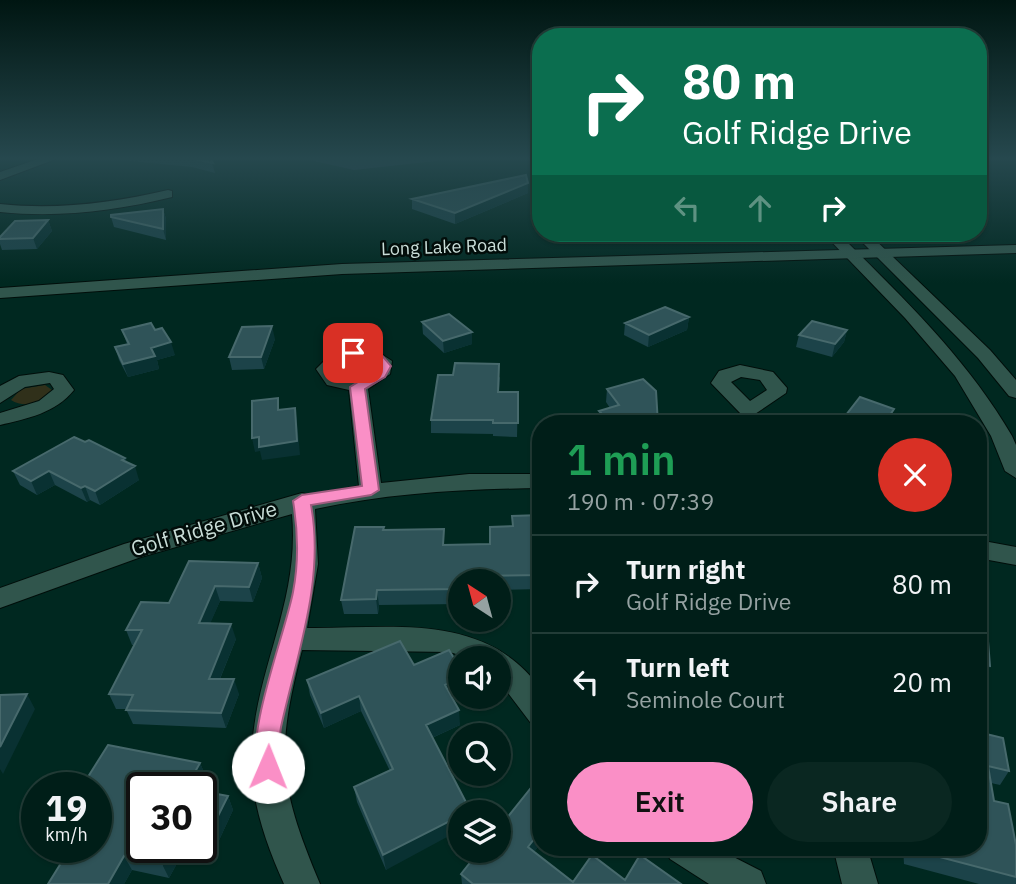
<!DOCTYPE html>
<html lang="en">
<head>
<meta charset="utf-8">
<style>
	:root { --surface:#001e18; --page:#0a2721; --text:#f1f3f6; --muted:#95a2a2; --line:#223c37; --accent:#fa8fc6 }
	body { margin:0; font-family:"IBM Plex Sans",sans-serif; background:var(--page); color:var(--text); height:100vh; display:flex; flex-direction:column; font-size:26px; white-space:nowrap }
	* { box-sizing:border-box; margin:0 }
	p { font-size:23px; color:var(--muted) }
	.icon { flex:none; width:38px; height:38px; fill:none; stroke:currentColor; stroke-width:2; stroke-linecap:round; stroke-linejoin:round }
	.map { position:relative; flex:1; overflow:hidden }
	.side { position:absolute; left:532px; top:415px; width:455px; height:441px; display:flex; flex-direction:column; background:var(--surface); border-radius:28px; box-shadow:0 2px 5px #0004,0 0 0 2px var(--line) }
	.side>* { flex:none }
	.top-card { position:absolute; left:532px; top:28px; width:455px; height:214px; border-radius:28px; box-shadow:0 2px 5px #0004,0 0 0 2px var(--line); background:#0b6e4f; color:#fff; overflow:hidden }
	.needle { width:46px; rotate:324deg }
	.buttons { position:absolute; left:448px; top:569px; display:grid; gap:14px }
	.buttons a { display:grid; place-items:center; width:63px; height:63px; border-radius:50%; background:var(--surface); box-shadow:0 2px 5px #0004,0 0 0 2px var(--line); font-size:35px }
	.speed { position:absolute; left:21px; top:772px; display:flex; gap:14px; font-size:35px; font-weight:700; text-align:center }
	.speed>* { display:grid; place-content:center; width:91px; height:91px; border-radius:50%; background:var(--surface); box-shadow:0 2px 5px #0004,0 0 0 2px var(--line); line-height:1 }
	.speed small { font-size:18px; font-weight:400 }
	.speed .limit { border:4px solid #111; border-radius:10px; background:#fff; color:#111 }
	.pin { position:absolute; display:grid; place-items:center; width:60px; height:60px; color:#fff; margin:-30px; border-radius:14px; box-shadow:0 4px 10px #0006 }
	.me { position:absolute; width:77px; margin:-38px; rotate:1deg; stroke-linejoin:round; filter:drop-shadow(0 0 5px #0008) }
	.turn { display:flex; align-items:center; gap:24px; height:147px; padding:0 35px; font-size:32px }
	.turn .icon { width:91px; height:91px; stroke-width:2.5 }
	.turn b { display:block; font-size:49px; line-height:60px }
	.lanes { display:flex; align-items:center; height:66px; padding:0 35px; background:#0003; justify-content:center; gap:35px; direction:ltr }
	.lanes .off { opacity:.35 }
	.round { display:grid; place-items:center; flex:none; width:74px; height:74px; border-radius:37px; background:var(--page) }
	.headline { display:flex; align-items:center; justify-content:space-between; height:119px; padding:0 35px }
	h1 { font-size:42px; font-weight:600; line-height:52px; color:#1e9e55 }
	.cta { display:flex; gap:14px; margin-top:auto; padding:14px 35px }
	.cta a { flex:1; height:80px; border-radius:42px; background:var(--accent); color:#111; font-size:28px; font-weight:600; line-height:80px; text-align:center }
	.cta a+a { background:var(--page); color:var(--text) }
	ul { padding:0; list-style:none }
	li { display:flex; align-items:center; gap:21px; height:98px; padding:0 35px; border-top:2px solid var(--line) }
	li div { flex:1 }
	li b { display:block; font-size:26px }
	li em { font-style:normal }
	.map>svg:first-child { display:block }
	.green { fill:#30301a }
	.water { fill:#243b50 }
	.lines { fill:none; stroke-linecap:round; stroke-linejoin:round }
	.street-casing { stroke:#000e0a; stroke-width:2 }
	.secondary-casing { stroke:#000e0a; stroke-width:2 }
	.street { fill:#30554c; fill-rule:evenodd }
	.secondary { fill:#30554c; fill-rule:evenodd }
	.wall { fill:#1c4349 }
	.shaded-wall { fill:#093132 }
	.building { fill:#2f5358; stroke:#47696c; stroke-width:2 }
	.route { fill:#fa8fc6; stroke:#a25d81; stroke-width:2 }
	.labels { text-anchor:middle; stroke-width:5; stroke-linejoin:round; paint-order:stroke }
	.far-street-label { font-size:18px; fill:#c9ddd8; stroke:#020d0a }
	.street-label { font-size:21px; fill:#c9ddd8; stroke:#020d0a }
</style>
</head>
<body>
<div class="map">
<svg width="1016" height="884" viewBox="0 0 1016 884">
	<rect width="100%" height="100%" fill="#002820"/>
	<path class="green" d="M352,359L370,361L373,368L359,377L339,374L337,367Z
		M45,385L52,390C43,403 25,409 11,400L21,389Z"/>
	<path class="water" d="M305,159H454L354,170Z"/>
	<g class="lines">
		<defs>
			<path id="street" d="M38,159H56L0,180V172Z
				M168,190L172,191V197C115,211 59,218 0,212V204C57,210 112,203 168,190Z
				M823,233H838C902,297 966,357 1012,436L1016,445V478L1005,471L991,436L955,376L905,318Z
				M853,233H868L990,350L1016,380V398L1009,396L978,358Z
				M352,348L375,350L392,361L390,374L368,389L381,483L469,474H541V488C465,489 389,493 315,509L318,564L307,628C393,629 484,611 541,689V726L530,722L499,681V658H468L450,652L302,650C275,754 279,786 320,884H284C265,842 249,796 252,750C256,667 300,602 292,514L141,557L0,608V588L124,544L302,493L308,495L359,486L349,390L327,385L316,369L331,354ZM361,358L374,363V368L355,380L341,377L335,369L351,359Z
				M740,365L773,372L787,388L786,393L755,414H741L711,383L719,371ZM741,377L760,380L767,390L750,401L731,382Z
				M49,372L63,375L74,390C56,413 26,419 0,425V413L39,401L54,389L50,383L25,387L0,403V386L19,376Z
				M978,540L1016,547V565L978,558Z
				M665,847H714L761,871L766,884H709L670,859Z
				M833,847H867L878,884H842Z"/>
			<path id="secondary" d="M1016,245V253L342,274L0,298V288L342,264Z"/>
		</defs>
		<use href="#street" class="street-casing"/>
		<use href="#secondary" class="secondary-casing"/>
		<use href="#street" class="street"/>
		<use href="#secondary" class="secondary"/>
	</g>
	<path class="wall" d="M121,159H211L215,173L192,167L121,160Z
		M528,193L455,224L412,209V199Z
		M163,209L166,219V240L114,227L111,217Z
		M48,220L52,231L37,249L2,250L0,244V237Z
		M689,317L687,330L648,347L624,335L625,323Z
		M422,322L472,332V344L444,353L423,334Z
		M122,330H155L175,355L157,360L159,369L128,377L119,360L115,347L127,344Z
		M847,330L844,342L832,357L796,347L799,335Z
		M275,339L264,369L232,370L229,357Z
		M500,377L499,392H518L517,437L493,436V434L431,433V420Z
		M607,389L658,424H598L599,411L610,408L606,402Z
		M85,442L125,458L127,462L139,480L100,505L90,500L87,502L55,485L37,495L20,485L13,471Z
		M541,515V594V589L499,590V581H460V604L379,605L378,614H344L341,600L384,527V530L445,545L490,544Z
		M258,563L262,578L253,602L220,601L210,623L236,639L220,679L239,694L226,728L133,724L126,709H116L109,694L135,645H132L126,630L169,603Z
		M978,589L990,666L982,681L978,680Z
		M414,665L460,693L452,697L460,725L432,738L470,812H460L386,870L357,802L354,787L390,771L361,711L324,728L310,695L307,680Z
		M978,732L1009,771L1000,785L991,783L994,801L1016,845V884H979L904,864L903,847H978Z
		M108,745L200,763L206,777L200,788H142V847H186L169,878L132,870L124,884H48L71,847H96V788H81Z
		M541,781V843L534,852L573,882L625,880L681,884H462L461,874Z
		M201,791L228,796L233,810L215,849L201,846Z"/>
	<path class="shaded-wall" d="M528,183V193L455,224V213Z
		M163,209L166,219V240L163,229Z
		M48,220L52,231L37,249L33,238Z
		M689,317L687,330L648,347L649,335Z
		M272,326L275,339L264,369L261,357Z
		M847,330L844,342L832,357L835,344Z
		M472,332V344L444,353L443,341Z
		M171,342L175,355L157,360L159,369L128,377L123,364L151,348Z
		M295,408L297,421L300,455L262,460L260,451L255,452L252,438L259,437Z
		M894,409L889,424H884Z
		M125,458L130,469L135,466L139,480L100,505L95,491L122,460Z
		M49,471L55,485L37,495L31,481Z
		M85,486L90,500L87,502L81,488Z
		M258,563L262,578L253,602L249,587Z
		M215,586L220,601L204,638L199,623Z
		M377,590L379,605L378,614L376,599Z
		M231,624L236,639L214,693L209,679Z
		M460,678V693L446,700L445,685Z
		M234,679L239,694L226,728L221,713Z
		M27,694L35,709L3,774L0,769V747Z
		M359,696L361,711L324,728L321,713Z
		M459,710L460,725L427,740L426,725Z
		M200,763L206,777L200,788H186Z
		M228,796L233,810L215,849L209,834Z
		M460,816V830L386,870L383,855Z
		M541,830V843L527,861L528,847Z
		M171,847H186L169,878L162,864Z
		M124,856L132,870L124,884H108Z"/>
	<path class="building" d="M195,159H211L213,163Z
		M526,175L528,183L455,213L412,199Z
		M163,209V229L111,217V215Z
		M48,220L33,238L0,239V237L15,221Z
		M665,307L689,317L649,335L625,323Z
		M449,314L472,332L443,341L422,322Z
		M812,321L847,330L835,344L799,335Z
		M151,323L155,330L162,328L171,342L151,348L155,356L123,364L115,347L129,344L122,330Z
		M272,326L261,357H229L242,327Z
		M455,363L499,364L498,392H518V423H493V420H431L438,375H453Z
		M643,379L656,391L658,424H612L599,411L619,405L607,389Z
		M860,397L894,409L884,424H839Z
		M278,398V410L295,408L297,441L259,447V437L252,438V401Z
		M74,437L85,442L89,440L125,458L122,460L135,466L95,491L85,486L81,488L49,471L31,481L13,471Z
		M541,515V575L463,576V581H460V589L377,590L376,599L341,600L355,527H384L383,530L444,529L443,545L490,544V527L513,526L512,516Z
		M189,561L258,563L249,587L215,586L199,623L231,624L209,679H234L221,713L126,710L133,695L109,694L142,630H126L141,602L169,603Z
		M978,589L984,591L990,666L978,663Z
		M400,641L414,665L449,650L460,668V678L445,685L459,710L426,725L470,810L467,812H460V816L383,855L354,787L393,769L359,696L321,713L307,680Z
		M27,694L0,747V695Z
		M978,732L1003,738L1009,771L988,766L994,801L1008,804L1016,845V877L913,850V847H978Z
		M108,745L200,763L186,788H142V847H171L162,864L124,856L108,884H48L71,847H96V788H81Z
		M538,779L541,781V830L528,847L573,882L592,855L625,880L640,855L681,884H473L461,874L480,850H499V828Z
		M201,791L228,796L209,834L201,833Z"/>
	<linearGradient id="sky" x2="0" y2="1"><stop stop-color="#001612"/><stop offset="0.56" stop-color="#26484e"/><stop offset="1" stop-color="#26484e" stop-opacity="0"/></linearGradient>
	<rect width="1016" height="283" fill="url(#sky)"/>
	<path class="route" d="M353,349L380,353L391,366L385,377L365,389L379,490L371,495L311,505C325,580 297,654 281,727C278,743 283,760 276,775L268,778L259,775C243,739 285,634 293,592C299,561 298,531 293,501L302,495L362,486L350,387L374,372L377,366L371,359L348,356V350Z"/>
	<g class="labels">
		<g class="far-street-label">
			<text transform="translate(444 247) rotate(-2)" y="6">Long Lake Road</text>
		</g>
		<g class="street-label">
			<text transform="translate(204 529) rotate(-16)" y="7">Golf Ridge Drive</text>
		</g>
	</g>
</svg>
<div class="buttons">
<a><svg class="needle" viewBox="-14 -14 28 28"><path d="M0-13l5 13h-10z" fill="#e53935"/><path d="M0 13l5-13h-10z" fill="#95a2a2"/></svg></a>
<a><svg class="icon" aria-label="sound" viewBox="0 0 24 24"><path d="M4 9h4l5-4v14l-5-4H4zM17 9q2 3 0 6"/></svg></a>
<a><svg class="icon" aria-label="search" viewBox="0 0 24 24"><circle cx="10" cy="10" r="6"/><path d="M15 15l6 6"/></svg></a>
<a><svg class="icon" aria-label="layers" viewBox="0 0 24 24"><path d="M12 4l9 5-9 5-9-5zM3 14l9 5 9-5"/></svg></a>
</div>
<div class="speed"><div>19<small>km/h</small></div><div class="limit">30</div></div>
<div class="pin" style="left:353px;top:353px;background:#d93025"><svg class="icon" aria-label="arrive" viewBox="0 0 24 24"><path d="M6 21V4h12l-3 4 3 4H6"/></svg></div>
<svg class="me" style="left:268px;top:767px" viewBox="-20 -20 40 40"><circle r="19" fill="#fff"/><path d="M0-13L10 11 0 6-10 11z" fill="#fa8fc6"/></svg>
<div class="top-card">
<div class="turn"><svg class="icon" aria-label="right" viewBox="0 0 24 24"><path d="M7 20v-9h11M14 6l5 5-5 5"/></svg><div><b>80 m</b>Golf Ridge Drive</div></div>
<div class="lanes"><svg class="icon off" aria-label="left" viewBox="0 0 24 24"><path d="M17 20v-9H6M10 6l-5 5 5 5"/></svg><svg class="icon off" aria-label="ahead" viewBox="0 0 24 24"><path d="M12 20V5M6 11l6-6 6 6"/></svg><svg class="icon" aria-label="right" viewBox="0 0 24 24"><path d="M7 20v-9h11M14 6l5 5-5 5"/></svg></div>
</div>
<section class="side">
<div class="headline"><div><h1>1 min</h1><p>190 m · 07:39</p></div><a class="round" style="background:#d93025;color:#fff"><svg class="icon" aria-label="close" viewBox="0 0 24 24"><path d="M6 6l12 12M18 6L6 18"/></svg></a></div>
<ul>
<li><svg class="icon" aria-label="right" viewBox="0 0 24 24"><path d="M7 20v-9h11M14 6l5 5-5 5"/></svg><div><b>Turn right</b><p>Golf Ridge Drive</p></div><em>80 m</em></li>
<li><svg class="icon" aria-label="left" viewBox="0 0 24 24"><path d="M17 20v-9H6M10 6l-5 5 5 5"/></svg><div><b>Turn left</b><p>Seminole Court</p></div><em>20 m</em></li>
</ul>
<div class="cta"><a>Exit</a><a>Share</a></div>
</section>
</div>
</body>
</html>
